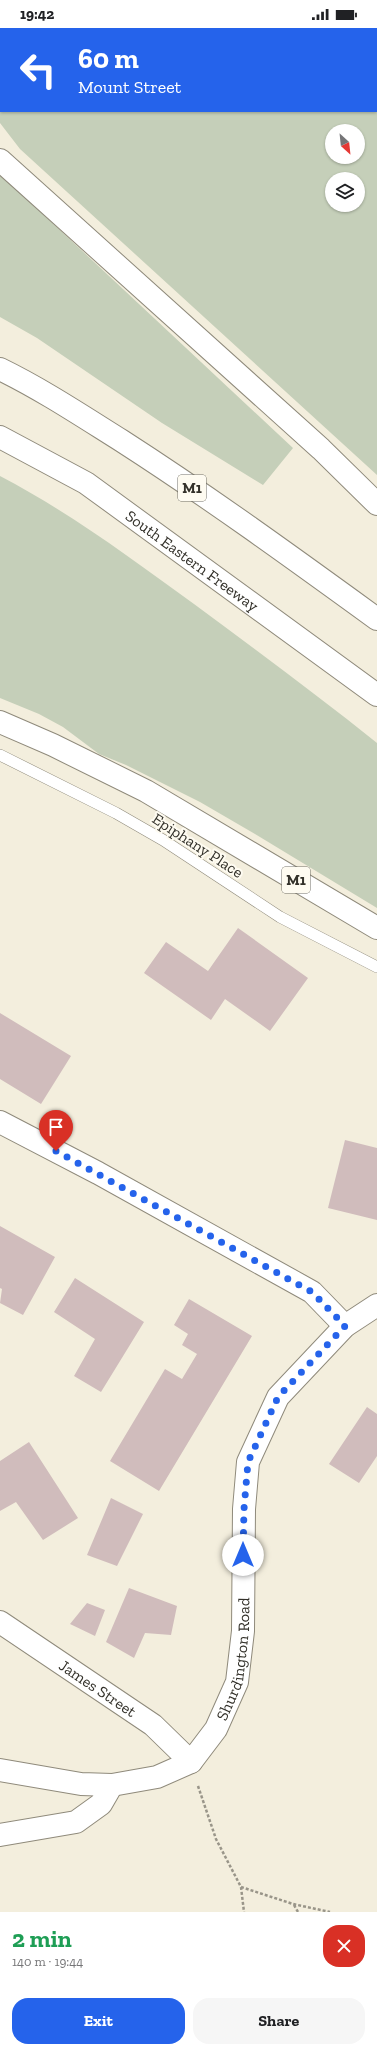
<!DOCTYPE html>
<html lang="en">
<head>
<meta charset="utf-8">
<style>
	:root { --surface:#fff; --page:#f6f6f6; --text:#202124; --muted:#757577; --accent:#2563eb }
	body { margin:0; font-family:"Zilla Slab",serif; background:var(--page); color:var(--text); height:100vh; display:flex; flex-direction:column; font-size:15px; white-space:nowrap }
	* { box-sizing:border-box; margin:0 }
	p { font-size:13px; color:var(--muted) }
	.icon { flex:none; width:22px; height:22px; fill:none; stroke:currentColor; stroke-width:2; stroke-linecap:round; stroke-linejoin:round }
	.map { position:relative; height:1884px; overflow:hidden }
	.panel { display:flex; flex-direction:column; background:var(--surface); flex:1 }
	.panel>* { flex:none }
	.top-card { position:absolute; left:0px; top:0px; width:377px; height:84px; box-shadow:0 1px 3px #0004; background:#2563eb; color:#fff; overflow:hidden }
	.needle { width:26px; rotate:153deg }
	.fabs { position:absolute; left:325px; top:96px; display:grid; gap:8px }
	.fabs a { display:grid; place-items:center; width:40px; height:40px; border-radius:50%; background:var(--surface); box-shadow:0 1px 3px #0004; font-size:20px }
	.pin { position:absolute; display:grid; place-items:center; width:34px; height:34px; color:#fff; margin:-41px -17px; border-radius:50% 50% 50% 0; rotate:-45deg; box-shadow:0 0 4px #0007 }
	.pin .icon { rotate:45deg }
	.me { position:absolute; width:44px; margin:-22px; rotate:0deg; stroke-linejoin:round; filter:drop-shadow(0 0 3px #0008) }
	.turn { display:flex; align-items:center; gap:14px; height:84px; padding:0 12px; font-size:18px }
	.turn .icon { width:52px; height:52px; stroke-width:2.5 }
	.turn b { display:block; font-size:28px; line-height:34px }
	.round { display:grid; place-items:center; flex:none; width:42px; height:42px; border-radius:16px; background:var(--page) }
	.headline { display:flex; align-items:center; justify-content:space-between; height:68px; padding:0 12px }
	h1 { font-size:24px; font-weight:700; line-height:30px; color:#1e9e55 }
	.button { display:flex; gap:8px; margin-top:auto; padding:8px 12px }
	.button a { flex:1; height:46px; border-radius:16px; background:var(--accent); color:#fff; font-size:16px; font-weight:700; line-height:46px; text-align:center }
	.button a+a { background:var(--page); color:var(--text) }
	.status { display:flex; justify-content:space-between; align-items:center; height:28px; padding:0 20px; background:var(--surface); direction:ltr }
	.status svg { height:11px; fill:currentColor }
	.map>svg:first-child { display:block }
	.green { fill:#c5cfb9; fill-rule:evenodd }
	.building { fill:#d0bcbc }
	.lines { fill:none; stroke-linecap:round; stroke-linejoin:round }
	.service-casing { stroke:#8f8a7b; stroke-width:12 }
	.minor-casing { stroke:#8f8a7b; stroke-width:24 }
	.motorway-casing { stroke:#8f8a7b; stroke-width:24 }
	.path { stroke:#999589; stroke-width:2.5; stroke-dasharray:3 2; stroke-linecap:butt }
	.service { stroke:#fff; stroke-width:11 }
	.minor { stroke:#fff; stroke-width:22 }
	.motorway { stroke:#fff; stroke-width:22 }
	.route { stroke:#2563eb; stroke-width:7; stroke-dasharray:0 12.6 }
	.labels { text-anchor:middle; stroke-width:4; stroke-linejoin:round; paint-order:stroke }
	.shield { fill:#fefbf1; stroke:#706e66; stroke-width:1 }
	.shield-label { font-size:15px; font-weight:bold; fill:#33312a }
	.street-label { font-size:16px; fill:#33312a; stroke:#fefbf1 }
</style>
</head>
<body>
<div class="status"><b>19:42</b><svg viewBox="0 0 49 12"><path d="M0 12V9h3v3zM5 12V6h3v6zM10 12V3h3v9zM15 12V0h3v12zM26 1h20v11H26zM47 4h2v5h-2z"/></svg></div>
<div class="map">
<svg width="377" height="1884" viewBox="0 0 377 1884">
	<rect width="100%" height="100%" fill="#f3eedd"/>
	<path class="green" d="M0,0L240,1H1V83L377,82V447L20,121L0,95ZM332,103H358V129H332ZM332,151H358V177H332Z
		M0,146L293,420L263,457L162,395L37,310L0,289Z
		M0,448C69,484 132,531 194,576C256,622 317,667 377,715V880L255,806L200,774L126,737L99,726L63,699L39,686L0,670Z"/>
	<path class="building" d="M238,900L308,950L270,1003L225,971L211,992L144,945L166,914L208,943Z
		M0,985L71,1028L41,1076L0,1051Z
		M345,1112L377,1120V1192L328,1180Z
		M0,1198L55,1229L23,1287L0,1275L2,1261L0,1260Z
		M75,1250L144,1294L101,1364L74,1348L95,1311L54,1284Z
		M189,1271L252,1308L159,1463L110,1433L165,1341L182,1351L197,1326L182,1317L188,1306L174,1297Z
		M367,1379L377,1386V1428L359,1455L329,1436Z
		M29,1414L78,1490L43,1512L16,1474L0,1483V1433Z
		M111,1470L143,1486L117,1538L87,1527Z
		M129,1560L177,1578L171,1607L145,1605L134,1630L106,1614Z
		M87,1575L105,1582L95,1608L70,1596Z"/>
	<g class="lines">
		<defs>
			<path id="service" d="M0,727L116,785L163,812L280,889L377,939"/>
			<g id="minor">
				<path d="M290,0L291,1"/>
				<path d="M376,57L377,58"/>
				<path d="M0,1094L98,1145L312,1264L345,1298"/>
				<path id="s1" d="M0,1594L153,1697L191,1734"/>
				<path id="s2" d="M0,1742L81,1756L112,1757L157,1749L191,1734L216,1701L237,1654L243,1603L244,1481L248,1434L278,1369L345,1298L377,1277"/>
				<path d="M0,1807L76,1794L101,1776L112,1757"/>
			</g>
			<g id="motorway">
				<path d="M0,132L321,421L377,476"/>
				<path d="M0,341C43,362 82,388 122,413C209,469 293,530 377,591"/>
				<path id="s3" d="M0,409L86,455L377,667"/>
				<path d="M0,694L53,717L146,763L377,900"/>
			</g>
		</defs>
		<use href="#service" class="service-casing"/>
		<use href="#minor" class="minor-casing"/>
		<use href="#motorway" class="motorway-casing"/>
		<path class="path" d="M114,0L116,1
			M198,1758L216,1811L241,1859L244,1884
			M241,1859L293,1876L330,1884
			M294,1877L298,1884"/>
		<use href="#service" class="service"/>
		<use href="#minor" class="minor"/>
		<use href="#motorway" class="motorway"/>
	</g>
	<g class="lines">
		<path class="route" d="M56,1123L312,1264L345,1298L278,1369L248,1434L244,1481L243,1527"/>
	</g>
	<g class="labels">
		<g class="shield">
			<rect x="178" y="447" width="28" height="26" rx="3"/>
			<rect x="282" y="839" width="28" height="26" rx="3"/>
		</g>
		<g class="shield-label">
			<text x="192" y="465">M1</text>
			<text x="296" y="857">M1</text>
		</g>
		<g class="street-label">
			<text dy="6" stroke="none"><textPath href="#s3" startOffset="229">South Eastern Freeway</textPath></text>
			<text transform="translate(198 817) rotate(33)" y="6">Epiphany Place</text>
			<text dy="6" stroke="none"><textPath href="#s2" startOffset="311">Shurdington Road</textPath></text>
			<text dy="6" stroke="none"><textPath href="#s1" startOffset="118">James Street</textPath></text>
		</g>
	</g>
</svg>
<div class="fabs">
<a><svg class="needle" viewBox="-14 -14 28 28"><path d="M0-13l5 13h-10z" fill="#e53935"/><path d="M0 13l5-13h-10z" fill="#757577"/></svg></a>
<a><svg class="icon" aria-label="layers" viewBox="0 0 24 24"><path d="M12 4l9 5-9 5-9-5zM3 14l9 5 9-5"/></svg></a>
</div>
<div class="pin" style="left:56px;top:1123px;background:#d93025"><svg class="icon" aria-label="arrive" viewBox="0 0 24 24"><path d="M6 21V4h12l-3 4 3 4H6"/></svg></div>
<svg class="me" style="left:243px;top:1527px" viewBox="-20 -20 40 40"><circle r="19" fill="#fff"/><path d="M0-13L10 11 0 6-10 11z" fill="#2563eb"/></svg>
<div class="top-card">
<div class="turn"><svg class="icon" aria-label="left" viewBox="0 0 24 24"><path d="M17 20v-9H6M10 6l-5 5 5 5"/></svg><div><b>60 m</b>Mount Street</div></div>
</div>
</div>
<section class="panel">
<div class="headline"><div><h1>2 min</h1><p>140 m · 19:44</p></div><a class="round" style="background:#d93025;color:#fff"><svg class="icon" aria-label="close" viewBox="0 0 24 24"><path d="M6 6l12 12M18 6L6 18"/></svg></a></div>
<div class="button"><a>Exit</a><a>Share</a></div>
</section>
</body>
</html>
